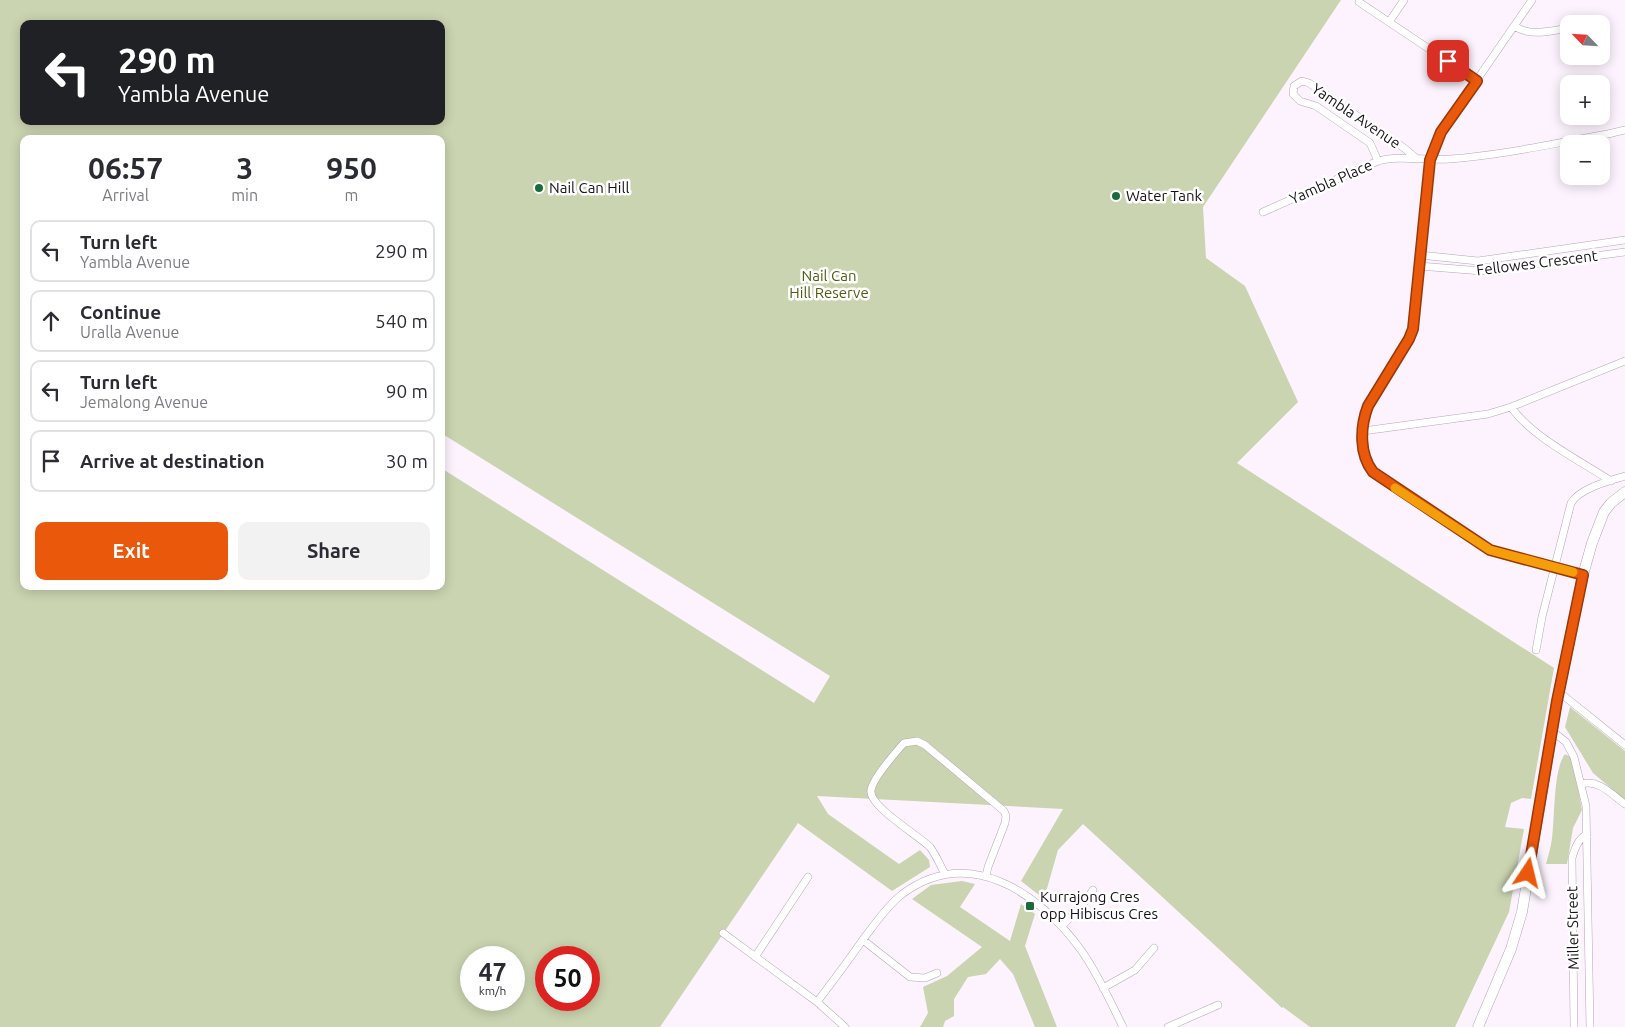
<!DOCTYPE html>
<html lang="en">
<head>
<meta charset="utf-8">
<style>
	:root { --surface:#fff; --page:#f2f2f3; --text:#2b2b33; --muted:#7c7c81; --line:#e1e1e2; --accent:#ea580c }
	body { margin:0; font-family:Ubuntu,sans-serif; background:var(--page); color:var(--text); height:100vh; display:flex; flex-direction:column; font-size:19px; white-space:nowrap }
	* { box-sizing:border-box; margin:0 }
	p { font-size:16px; color:var(--muted) }
	.icon { flex:none; width:28px; height:28px; fill:none; stroke:currentColor; stroke-width:2; stroke-linecap:round; stroke-linejoin:round }
	.map { position:relative; flex:1; overflow:hidden }
	.side { position:absolute; left:20px; top:135px; width:425px; height:455px; display:flex; flex-direction:column; background:var(--surface); border-radius:10px; box-shadow:0 2px 12px #0003 }
	.side>* { flex:none }
	.hud { position:absolute; left:20px; top:20px; width:425px; height:105px; border-radius:10px; box-shadow:0 2px 12px #0003; background:#202124; color:#fff; overflow:hidden }
	.needle { width:32px; rotate:295deg }
	.tools { position:absolute; left:1560px; top:15px; display:grid; gap:10px }
	.tools a { display:grid; place-items:center; width:50px; height:50px; border-radius:10px; background:var(--surface); box-shadow:0 2px 12px #0003; font-size:25px }
	.speed { position:absolute; left:460px; top:946px; display:flex; gap:10px; font-size:25px; font-weight:700; text-align:center }
	.speed>* { display:grid; place-content:center; width:65px; height:65px; border-radius:50%; background:var(--surface); box-shadow:0 2px 12px #0003; line-height:1 }
	.speed small { font-size:12px; font-weight:400 }
	.speed .limit { border:8px solid #d22; background:#fff; color:#111 }
	.pin { position:absolute; display:grid; place-items:center; width:42px; height:42px; color:#fff; margin:-21px; border-radius:10px; box-shadow:0 2px 8px #0006 }
	.me { position:absolute; width:55px; margin:-28px; rotate:10deg; stroke-linejoin:round; filter:drop-shadow(0 0 4px #0008) }
	.turn { display:flex; align-items:center; gap:18px; height:105px; padding:0 15px; font-size:22px }
	.turn .icon { width:65px; height:65px; stroke-width:2.5 }
	.turn b { display:block; font-size:35px; line-height:42px }
	.eta { display:flex; justify-content:space-evenly; align-items:center; height:85px; text-align:center }
	.eta b { font-size:30px; font-weight:700; line-height:35px }
	.action { display:flex; gap:10px; margin-top:auto; padding:10px 15px }
	.action a { flex:1; height:58px; border-radius:10px; background:var(--accent); color:#fff; font-size:20px; font-weight:700; line-height:58px; text-align:center }
	.action a+a { background:var(--page); color:var(--text) }
	ul { padding:0; list-style:none }
	li { display:flex; align-items:center; gap:15px; height:62px; margin:0 10px 8px; padding:0 5px; border:2px solid var(--line); border-radius:10px }
	li div { flex:1 }
	li b { display:block; font-size:19px }
	li em { font-style:normal }
	.map>svg:first-child { display:block }
	.green { fill:#cad4b0; fill-rule:evenodd }
	.lines { fill:none; stroke-linecap:round; stroke-linejoin:round }
	.street-casing { stroke:#b4a5b5; stroke-width:8 }
	.secondary-casing { stroke:#b4a5b5; stroke-width:11 }
	.street { stroke:#fff; stroke-width:7 }
	.secondary { stroke:#fff; stroke-width:10 }
	.route-casing { stroke:#983908; stroke-width:12 }
	.route { stroke:#ea580c; stroke-width:9 }
	.slow { stroke:#f59e0b; stroke-width:9 }
	.poi-dot { fill:#1a6b3b; stroke:#fff; stroke-width:2 }
	.labels { text-anchor:middle; stroke-width:5; stroke-linejoin:round; paint-order:stroke }
	.street-label { font-size:15px; fill:#171217; stroke:#fff }
	.poi-label { font-size:15px; fill:#171217; stroke:#fff; text-anchor:start }
	.park-label { font-size:15px; fill:#4f5d10; stroke:#fff }
</style>
</head>
<body>
<div class="map">
<svg width="1625" height="1027" viewBox="0 0 1625 1027">
	<rect width="100%" height="100%" fill="#fdf3fe"/>
	<path class="green" d="M0,0H1341L1203,207L1206,258L1245,286L1298,402L1237,463L1554,668L1531,799L1522,798L1511,803L1505,827L1524,829L1509,912L1455,1027H1310L1283,1007L1282,1008L1221,951L1083,824L1058,850L1044,899L1021,881L1063,809L817,796L828,814L899,864L920,850L929,860L930,867L892,891L798,823L660,1027H0ZM24,24H441V121H24ZM24,139H441V433L830,676L814,703L441,468V586H24ZM471,958H514V1000H471ZM546,958H589V1000H546Z
		M1570,707L1625,751V800L1593,773L1565,727Z
		M1565,754L1572,758L1582,810L1573,828L1567,864H1546C1548,856 1551,847 1552,838C1555,817 1553,770 1565,754Z
		M962,881L975,884L960,907L1010,941L1021,904L1035,914L1025,946L1057,1027H1035L1013,974L1000,959L986,974L968,977L954,999V1016L945,1021L943,1027H920L928,1013L923,987L947,976L982,947L912,899L931,885Z"/>
	<g class="lines">
		<defs>
			<path id="street" d="M1532,0L1441,132L1434,148L1428,169L1413,329L1409,339L1368,406C1360,427 1359,454 1373,472L1484,547L1583,575
				M1359,2L1477,81
				M1389,22L1404,0
				M1514,26C1531,37 1550,31 1569,28
				M1378,161L1370,143L1316,106L1300,101L1293,94L1294,86L1302,81L1309,83L1404,148L1417,159
				M1263,212L1378,161C1401,155 1426,161 1450,159C1503,155 1556,143 1608,134L1625,130
				M1420,255L1478,261L1625,240
				M1419,266L1482,271L1625,252
				M1511,407C1532,437 1579,460 1611,481
				M1363,431L1488,414L1511,407L1625,361
				M1536,650L1542,617L1571,503C1580,488 1609,481 1625,476
				M1559,692L1625,745
				M1552,731L1566,742L1574,757L1586,806L1590,1027
				M1582,784C1599,779 1612,795 1625,804
				M945,874C940,865 936,855 930,847C918,835 868,806 871,790C873,778 896,752 904,743L917,741L925,745L1004,811L1006,816L1005,823L988,867L986,876
				M1062,926L1083,904L1093,890
				M723,933L817,1002L845,1027
				M863,940L910,977L925,978L937,973
				M755,957L808,877
				M1103,988L1135,970L1154,948
				M817,1002C833,981 849,960 864,938C876,923 886,907 901,895C968,844 1039,892 1081,950C1098,974 1110,1001 1123,1027
				M1168,1027L1218,1005
				M1574,1027L1572,858C1575,848 1578,839 1587,834"/>
			<path id="secondary" d="M1478,1027L1511,949L1522,912L1557,701L1583,575L1592,543L1604,512L1611,503L1625,492"/>
		</defs>
		<use href="#street" class="street-casing"/>
		<use href="#secondary" class="secondary-casing"/>
		<use href="#street" class="street"/>
		<use href="#secondary" class="secondary"/>
	</g>
	<g class="lines">
		<defs>
			<path id="route" d="M1448,61L1477,81L1441,132L1430,160L1413,329L1409,339L1368,406C1360,427 1359,454 1373,472L1490,550L1583,575L1557,701L1528,873"/>
		</defs>
		<use href="#route" class="route-casing"/>
		<use href="#route" class="route"/>
		<path class="slow" d="M1395,488L1490,550L1573,572"/>
	</g>
	<g class="poi-dot">
		<circle cx="539" cy="188" r="5"/>
		<circle cx="1116" cy="196" r="5"/>
		<rect x="1025" y="901" width="10" height="10" rx="2.5"/>
	</g>
	<g class="labels">
		<g class="street-label">
			<text transform="translate(1356 116) rotate(34)" y="5">Yambla Avenue</text>
			<text transform="translate(1331 182) rotate(-24)" y="5">Yambla Place</text>
			<text transform="translate(1537 263) rotate(-7)" y="5">Fellowes Crescent</text>
			<text transform="translate(1573 928) rotate(-91)" y="5">Miller Street</text>
		</g>
		<g class="poi-label">
			<text x="549" y="193">Nail Can Hill</text>
			<text x="1126" y="201">Water Tank</text>
			<text x="1040" y="902">Kurrajong Cres<tspan x="1040" dy="17">opp Hibiscus Cres</tspan></text>
		</g>
		<g class="park-label">
			<text x="829" y="281">Nail Can<tspan x="829" dy="17">Hill Reserve</tspan></text>
		</g>
	</g>
</svg>
<div class="tools">
<a><svg class="needle" viewBox="-14 -14 28 28"><path d="M0-13l5 13h-10z" fill="#e53935"/><path d="M0 13l5-13h-10z" fill="#7c7c81"/></svg></a>
<a>+</a>
<a>−</a>
</div>
<div class="speed"><div>47<small>km/h</small></div><div class="limit">50</div></div>
<div class="pin" style="left:1448px;top:61px;background:#d93025"><svg class="icon" aria-label="arrive" viewBox="0 0 24 24"><path d="M6 21V4h12l-3 4 3 4H6"/></svg></div>
<svg class="me" style="left:1528px;top:873px" viewBox="-20 -20 40 40"><path d="M0-17L14 15 0 8-14 15z" fill="#ea580c" stroke="#fff" stroke-width="4"/></svg>
<div class="hud">
<div class="turn"><svg class="icon" aria-label="left" viewBox="0 0 24 24"><path d="M17 20v-9H6M10 6l-5 5 5 5"/></svg><div><b>290 m</b>Yambla Avenue</div></div>
</div>
<section class="side">
<div class="eta">
<div><b>06:57</b><p>Arrival</p></div>
<div><b>3</b><p>min</p></div>
<div><b>950</b><p>m</p></div>
</div>
<ul>
<li><svg class="icon" aria-label="left" viewBox="0 0 24 24"><path d="M17 20v-9H6M10 6l-5 5 5 5"/></svg><div><b>Turn left</b><p>Yambla Avenue</p></div><em>290 m</em></li>
<li><svg class="icon" aria-label="ahead" viewBox="0 0 24 24"><path d="M12 20V5M6 11l6-6 6 6"/></svg><div><b>Continue</b><p>Uralla Avenue</p></div><em>540 m</em></li>
<li><svg class="icon" aria-label="left" viewBox="0 0 24 24"><path d="M17 20v-9H6M10 6l-5 5 5 5"/></svg><div><b>Turn left</b><p>Jemalong Avenue</p></div><em>90 m</em></li>
<li><svg class="icon" aria-label="arrive" viewBox="0 0 24 24"><path d="M6 21V4h12l-3 4 3 4H6"/></svg><div><b>Arrive at destination</b></div><em>30 m</em></li>
</ul>
<div class="action"><a>Exit</a><a>Share</a></div>
</section>
</div>
</body>
</html>
